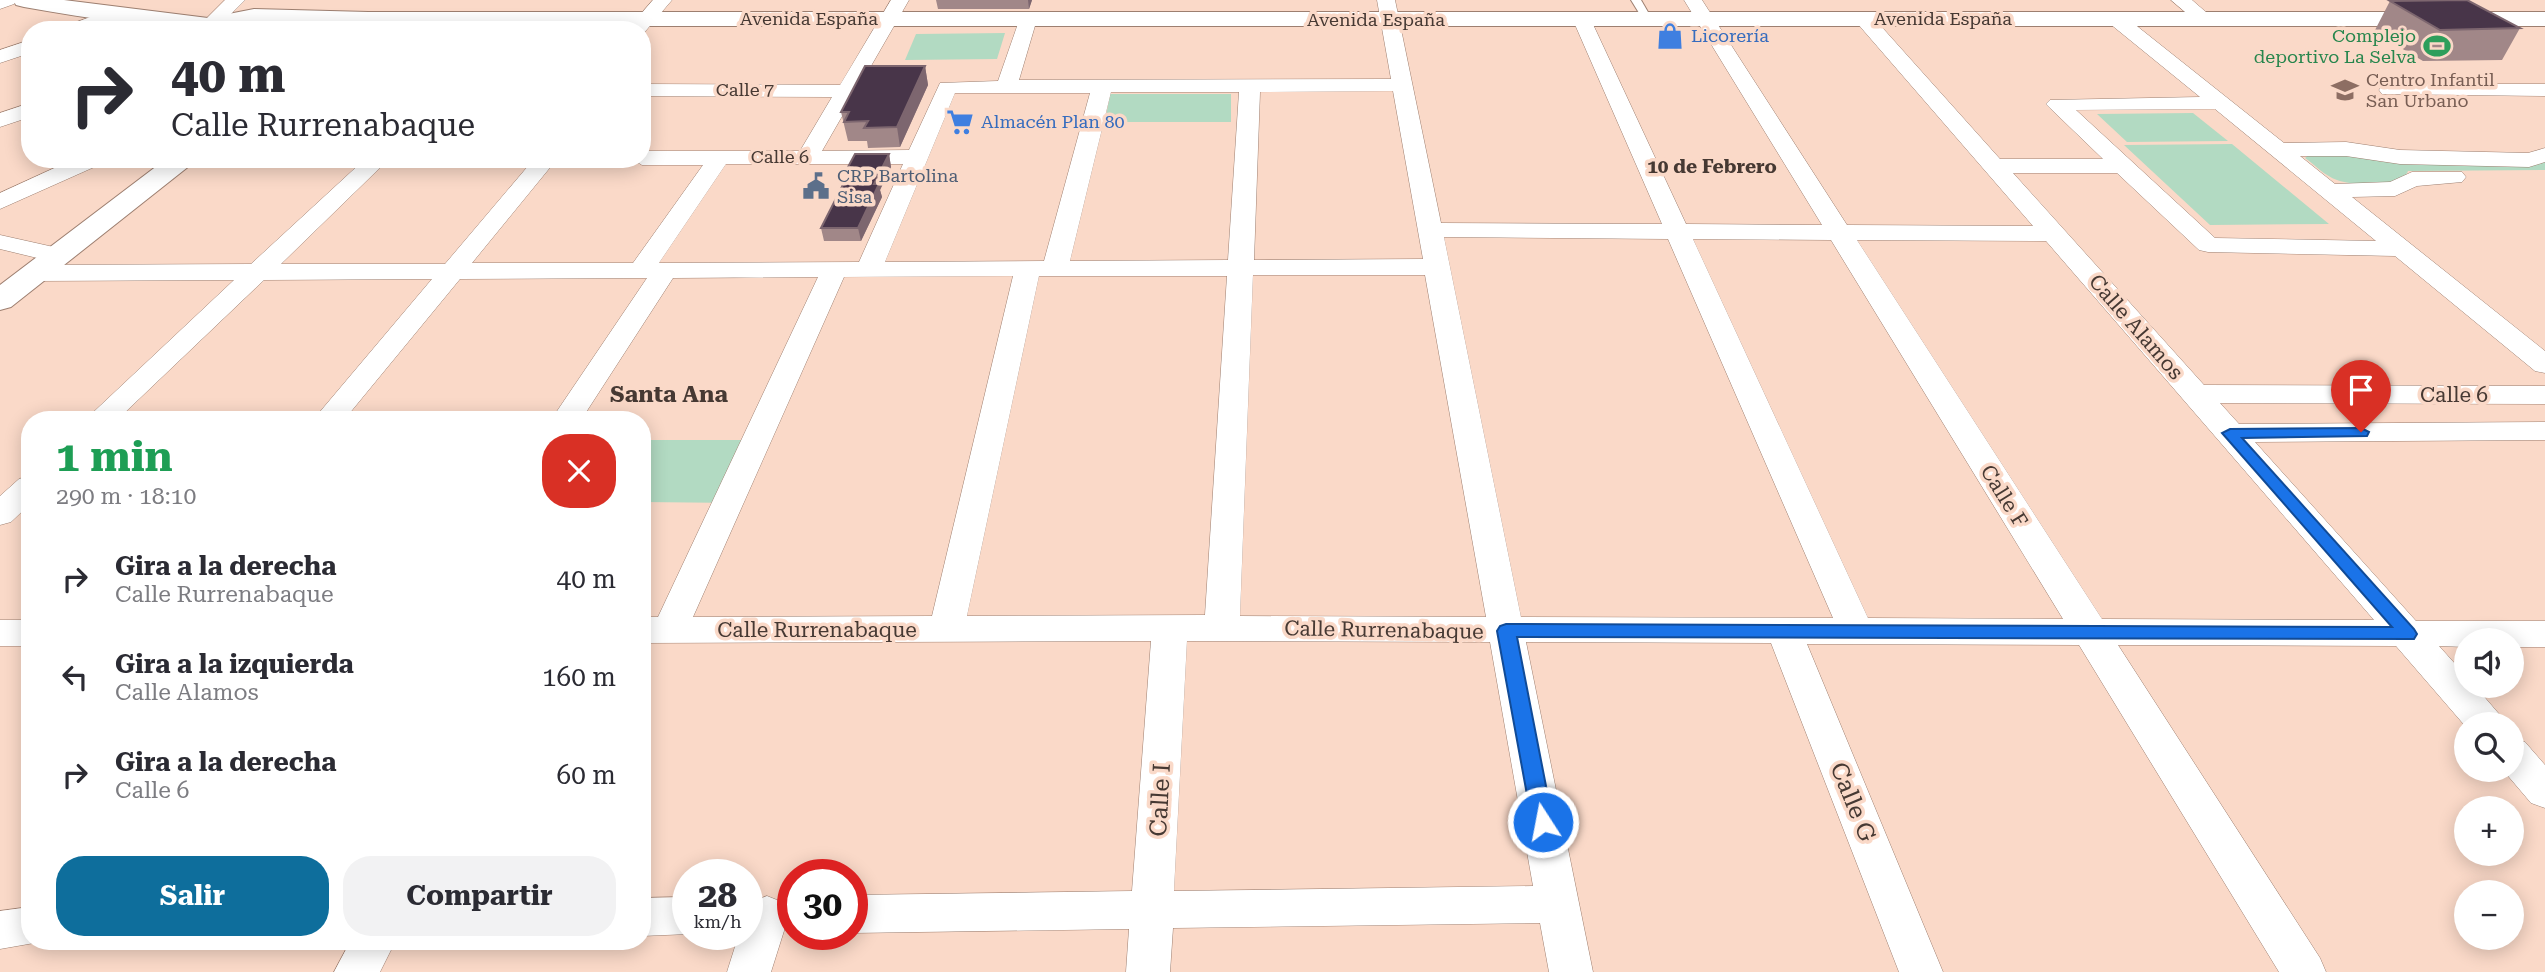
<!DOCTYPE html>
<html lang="es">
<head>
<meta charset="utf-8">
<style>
	:root { --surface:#fff; --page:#f2f2f3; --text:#2b2b33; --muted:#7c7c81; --accent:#0e6e9c }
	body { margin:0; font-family:"Roboto Serif",serif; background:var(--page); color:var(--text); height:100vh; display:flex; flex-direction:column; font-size:26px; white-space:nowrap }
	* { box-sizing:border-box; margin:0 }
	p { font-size:23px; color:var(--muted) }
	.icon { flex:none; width:38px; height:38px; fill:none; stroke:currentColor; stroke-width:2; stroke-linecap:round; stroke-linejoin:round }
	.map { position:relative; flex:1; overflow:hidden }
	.panel { position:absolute; left:21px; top:411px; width:630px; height:539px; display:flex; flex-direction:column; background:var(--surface); border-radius:28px; box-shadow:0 4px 18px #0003 }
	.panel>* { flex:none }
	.top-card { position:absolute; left:21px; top:21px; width:630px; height:147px; border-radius:28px; box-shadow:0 4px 18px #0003; background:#fff; color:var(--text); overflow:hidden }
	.buttons { position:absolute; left:2454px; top:628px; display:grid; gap:14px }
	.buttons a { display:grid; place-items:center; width:70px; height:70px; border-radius:50%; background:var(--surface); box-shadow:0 4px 18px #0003; font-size:35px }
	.speed { position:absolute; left:672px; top:859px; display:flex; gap:14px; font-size:35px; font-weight:700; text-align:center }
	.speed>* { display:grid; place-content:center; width:91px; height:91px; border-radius:50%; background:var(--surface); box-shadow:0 4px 18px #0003; line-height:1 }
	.speed small { font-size:18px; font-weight:400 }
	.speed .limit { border:10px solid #d22; background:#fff; color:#111 }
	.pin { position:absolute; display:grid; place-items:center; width:60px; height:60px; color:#fff; margin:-72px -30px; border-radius:50% 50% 50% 0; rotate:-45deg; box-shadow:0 0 7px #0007 }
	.pin .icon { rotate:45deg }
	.me { position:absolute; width:77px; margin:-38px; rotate:349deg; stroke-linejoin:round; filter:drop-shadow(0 0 5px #0008) }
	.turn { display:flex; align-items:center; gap:24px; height:147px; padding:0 35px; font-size:32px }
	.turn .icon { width:91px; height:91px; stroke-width:2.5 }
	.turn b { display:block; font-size:49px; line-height:60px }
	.round { display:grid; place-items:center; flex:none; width:74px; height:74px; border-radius:28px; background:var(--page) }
	.headline { display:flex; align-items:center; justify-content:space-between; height:119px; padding:0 35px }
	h1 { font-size:42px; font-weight:700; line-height:52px; color:#1e9e55 }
	.primary-button { display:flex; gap:14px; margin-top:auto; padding:14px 35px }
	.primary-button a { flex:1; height:80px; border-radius:28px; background:var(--accent); color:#fff; font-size:28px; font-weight:700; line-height:80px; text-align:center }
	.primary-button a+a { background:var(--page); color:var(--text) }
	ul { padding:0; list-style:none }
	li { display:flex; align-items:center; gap:21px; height:98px; padding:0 35px }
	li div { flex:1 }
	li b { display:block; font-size:26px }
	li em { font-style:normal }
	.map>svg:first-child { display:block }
	.green { fill:#b2dac2 }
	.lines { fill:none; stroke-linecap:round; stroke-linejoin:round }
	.lane-casing { stroke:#9d7f70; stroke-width:2 }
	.street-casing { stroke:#9d7f70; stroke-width:1 }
	.secondary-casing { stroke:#9d7f70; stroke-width:2 }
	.lane { fill:#fff; fill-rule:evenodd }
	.street { fill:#fff; fill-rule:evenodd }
	.secondary { fill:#fff; fill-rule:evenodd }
	.wall { fill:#a18788 }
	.shaded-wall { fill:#7d666f }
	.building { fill:#483549; stroke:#7d666f; stroke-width:2 }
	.route { fill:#1a73e8; stroke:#114b97; stroke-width:2 }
	.labels { text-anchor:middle; stroke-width:7; stroke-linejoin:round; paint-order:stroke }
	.far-street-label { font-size:18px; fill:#463933; stroke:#fad9c8 }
	.far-shop-label { font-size:18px; fill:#366cbe; stroke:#fad9c8; text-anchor:start }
	.far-leisure-label { font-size:18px; fill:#27864d; stroke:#fad9c8; text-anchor:end }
	.far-education-label { font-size:18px; fill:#785e54; stroke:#fad9c8; text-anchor:start }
	.far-service-label { font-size:18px; fill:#4e5e75; stroke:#fad9c8; text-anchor:start }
	.far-neighbourhood-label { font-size:19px; font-weight:bold; fill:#463933; stroke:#fad9c8 }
	.street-label { font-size:21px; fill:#463933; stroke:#fad9c8 }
	.neighbourhood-label { font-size:23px; font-weight:bold; fill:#463933; stroke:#fad9c8 }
	.near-street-label { font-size:24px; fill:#463933; stroke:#fad9c8 }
</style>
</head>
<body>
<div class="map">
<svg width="2545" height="972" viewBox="0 0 2545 972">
	<rect width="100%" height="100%" fill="#fad9c8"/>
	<path class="green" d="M1005,33L997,59L905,60L916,34Z
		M1110,94H1231V122H1105Z
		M2193,113L2228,141L2127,142L2097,114Z
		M2232,144L2329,224L2210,225L2124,145Z
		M2312,152H2356L2382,162H2545V170L2408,171C2402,189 2352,186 2337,180C2325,176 2315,165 2305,158Z
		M642,440H767L738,503L642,502Z"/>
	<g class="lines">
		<defs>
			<path id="lane" d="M1631,0H1641L1652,19L1650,21H1644Z"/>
			<path id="street" d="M0,0H17L14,4L0,9Z
				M225,0H245L215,30H195Z
				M653,0H672L643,34L642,30H627Z
				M891,0H909L822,151L909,150L940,83L998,81L1021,15H1035L1037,19L1019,80L1391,79L1377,0H1395L1441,223L1662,224L1573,20L1582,14L1591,20L1686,224L1822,225L1684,0H1702L1847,225L2033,226L1857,23L1855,19L1864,13L1871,15L2000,159H2103L2050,108L2046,104L2050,100L2200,97L2109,23L2107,19L2116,13L2123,15L2284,143L2346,142L2400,150L2528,153L2545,148V162L2529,167L2400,164L2346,156H2300L2335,184L2390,182L2412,172H2462L2466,177L2462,182L2417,186L2395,196L2352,197L2545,351V373L2535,371L2395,256L2208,252L2199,250L2117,173H2013L2204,385L2545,386V404L2220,403L2239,424L2545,422V440L2255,442L2416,621H2545V647H2511V640H2466V647L2439,646L2466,676V686H2475L2499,714L2505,724L2466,727L2396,646L2118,645L2320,958L2326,972H2279L2079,645L1807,644L1943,972H1899L1771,643L1526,642L1593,972H1549L1540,923L1173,928L1170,972H1126L1129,929L852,933V895L1132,891L1151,641L642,643V617H658L818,277L673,278L581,420H551L647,278L460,279L344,420H313L432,279L264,280L117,420H85L234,280L35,281L26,278L22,273L26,268L35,265L251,264L365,159H389L281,264H445L534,159H557L472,263H633L703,165H642L632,159H642V151H800L832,97L642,96V84L840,85ZM1393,91L1423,259L1254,260L1260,92ZM1111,92H1239L1228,260L1070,261ZM955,93H1090L1044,261L885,262ZM2215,109L2376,241L2215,238L2076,110ZM726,164H903L859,262L659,263ZM1444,237L1668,239L1833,618L1521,617ZM1693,239L1831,240L2063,619L1868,618ZM1857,240L2046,241L2374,620L2102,619ZM1253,275H1425L1486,617L1240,616ZM1013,276L932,616L693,617L844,277ZM1039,276H1227L1205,615L967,616ZM1187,641L1490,642L1533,886L1174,891Z
				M2171,0H2192L2214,19L2205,25L2198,23Z
				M112,9L121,15L119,19L91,30H64L66,26Z
				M30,40V53L0,63V50Z
				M2389,84H2545V96L2382,94L2379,90L2382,86Z
				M30,103V117L0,127V113Z
				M74,159H104L101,164L0,209V193Z
				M0,235L67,250L71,255L67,260L58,263L0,249Z
				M30,476V504L11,522L0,525V496L19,479Z
				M0,620H30V646H0Z
				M2511,738L2525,742L2545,765V808L2531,803L2503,770H2511Z
				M767,896L782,902L789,915L771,972H727L739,934H747V911L752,902Z
				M688,897L689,934L642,936V898Z
				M30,907V942H40L0,949V911Z
				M350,942H395L380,972H334Z"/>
			<path id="secondary" d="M13,0H64L208,18L254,9L368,12H2545V26H368L254,23L230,28L231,30C161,30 93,19 24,7L16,5Z
				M166,159H198L11,307L0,310V285Z"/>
		</defs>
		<use href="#lane" class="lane-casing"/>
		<use href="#street" class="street-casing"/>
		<use href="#secondary" class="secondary-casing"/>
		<use href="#lane" class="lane"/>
		<use href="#street" class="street"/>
		<use href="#secondary" class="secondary"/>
	</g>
	<path class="wall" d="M936,0H1032L1029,9H938Z
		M2390,1L2520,28L2502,60L2423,61L2374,32Z
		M925,66L928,85L900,147L868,148L867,141H848L841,112Z
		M889,154L891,167L880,190L882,197L861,241H824L821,228L849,173L848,167Z"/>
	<path class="shaded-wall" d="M1028,0H1032L1029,9Z
		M925,66L928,85L900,147L897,127Z
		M889,154L891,167L880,190L882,197L861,241L858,228L874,184Z"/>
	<path class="building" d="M2467,0L2520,28L2440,30L2390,1Z
		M865,66H925L897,127L864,128L868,121L844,122L849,112H841Z
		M855,154H889L874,184H879L858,228H821L852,167H848Z"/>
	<path class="route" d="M2361,428L2369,432L2367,436L2242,438L2414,629L2417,634L2414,639L1517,637L1553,822L1550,828L1543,830L1535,828L1532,822L1497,631L1500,626L1506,624L2392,627L2222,433L2230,429Z"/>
	<defs>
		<symbol id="shop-bare" viewBox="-9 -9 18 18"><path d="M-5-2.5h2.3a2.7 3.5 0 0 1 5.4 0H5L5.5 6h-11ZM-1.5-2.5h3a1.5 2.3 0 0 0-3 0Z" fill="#3f7fe0" stroke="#fad9c8" stroke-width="2.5" paint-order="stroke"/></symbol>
		<symbol id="stadium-bare" viewBox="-9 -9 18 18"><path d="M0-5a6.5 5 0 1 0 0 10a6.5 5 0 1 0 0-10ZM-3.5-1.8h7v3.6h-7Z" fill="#2e9e5b" stroke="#fad9c8" stroke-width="2.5" paint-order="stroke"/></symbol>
		<symbol id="school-bare" viewBox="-9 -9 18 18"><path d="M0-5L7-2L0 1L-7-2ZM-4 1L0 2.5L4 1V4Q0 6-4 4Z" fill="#8d6e63" stroke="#fad9c8" stroke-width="2.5" paint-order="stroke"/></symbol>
		<symbol id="supermarket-bare" viewBox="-9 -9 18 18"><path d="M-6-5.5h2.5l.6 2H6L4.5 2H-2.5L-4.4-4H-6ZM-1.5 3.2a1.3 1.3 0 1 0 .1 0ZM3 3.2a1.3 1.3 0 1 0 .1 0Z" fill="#3f7fe0" stroke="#fad9c8" stroke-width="2.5" paint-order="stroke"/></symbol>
		<symbol id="civic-bare" viewBox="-9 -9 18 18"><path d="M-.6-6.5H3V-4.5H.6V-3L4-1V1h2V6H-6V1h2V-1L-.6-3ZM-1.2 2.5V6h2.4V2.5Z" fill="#5c6f8a" stroke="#fad9c8" stroke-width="2.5" paint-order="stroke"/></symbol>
	</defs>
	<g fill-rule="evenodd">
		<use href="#shop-bare" x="1651" y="17" width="38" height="38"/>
		<use href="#stadium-bare" x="2418" y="27" width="38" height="38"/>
		<use href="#school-bare" x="2326" y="71" width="38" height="38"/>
		<use href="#supermarket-bare" x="941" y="103" width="38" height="38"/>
		<use href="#civic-bare" x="797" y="167" width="38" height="38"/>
	</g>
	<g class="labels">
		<g class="far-street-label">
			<text x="809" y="25">Avenida España</text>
			<text x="1943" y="25">Avenida España</text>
			<text x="1376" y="26">Avenida España</text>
			<text x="745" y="96">Calle 7</text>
			<text x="780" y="163">Calle 6</text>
		</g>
		<g class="far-shop-label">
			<text x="1691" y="42">Licorería</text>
			<text x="981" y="128">Almacén Plan 80</text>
		</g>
		<g class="far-leisure-label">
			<text x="2416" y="42">Complejo<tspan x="2416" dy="21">deportivo La Selva</tspan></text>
		</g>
		<g class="far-education-label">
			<text x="2366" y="86">Centro Infantil<tspan x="2366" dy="21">San Urbano</tspan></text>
		</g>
		<g class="far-service-label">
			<text x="837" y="182">CRP Bartolina<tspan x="837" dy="21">Sisa</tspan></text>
		</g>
		<g class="far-neighbourhood-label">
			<text x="1712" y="173">10 de Febrero</text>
		</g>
		<g class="street-label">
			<text transform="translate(2136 327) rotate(49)" y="7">Calle Alamos</text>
			<text x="2454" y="402">Calle 6</text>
			<text transform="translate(2004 496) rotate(58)" y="7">Calle F</text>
			<text x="817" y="637">Calle Rurrenabaque</text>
			<text transform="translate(1384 630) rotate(1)" y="7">Calle Rurrenabaque</text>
		</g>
		<g class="neighbourhood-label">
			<text x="669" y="402">Santa Ana</text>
		</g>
		<g class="near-street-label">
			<text transform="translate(1160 800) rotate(-87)" y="8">Calle I</text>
			<text transform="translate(1853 802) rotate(68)" y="8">Calle G</text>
		</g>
	</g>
</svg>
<div class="buttons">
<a><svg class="icon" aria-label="sound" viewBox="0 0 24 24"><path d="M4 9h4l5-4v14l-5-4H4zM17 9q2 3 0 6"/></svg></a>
<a><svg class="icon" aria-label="search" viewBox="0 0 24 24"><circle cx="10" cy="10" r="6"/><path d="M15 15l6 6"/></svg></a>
<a>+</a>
<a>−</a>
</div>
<div class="speed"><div>28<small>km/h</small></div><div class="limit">30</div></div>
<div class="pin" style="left:2361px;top:432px;background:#d93025"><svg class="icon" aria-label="arrive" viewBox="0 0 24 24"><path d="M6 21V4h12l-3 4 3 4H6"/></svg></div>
<svg class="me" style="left:1543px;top:822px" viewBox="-20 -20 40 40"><circle r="17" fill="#1a73e8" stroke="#fff" stroke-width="3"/><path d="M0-11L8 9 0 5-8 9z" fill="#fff"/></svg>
<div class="top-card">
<div class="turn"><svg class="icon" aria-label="right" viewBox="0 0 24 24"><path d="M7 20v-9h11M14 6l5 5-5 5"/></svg><div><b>40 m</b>Calle Rurrenabaque</div></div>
</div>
<section class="panel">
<div class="headline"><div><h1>1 min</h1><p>290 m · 18:10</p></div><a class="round" style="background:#d93025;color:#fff"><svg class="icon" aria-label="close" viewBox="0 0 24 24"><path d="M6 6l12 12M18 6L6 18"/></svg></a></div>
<ul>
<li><svg class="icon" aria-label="right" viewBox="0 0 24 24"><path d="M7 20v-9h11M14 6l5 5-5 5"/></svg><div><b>Gira a la derecha</b><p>Calle Rurrenabaque</p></div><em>40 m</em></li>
<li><svg class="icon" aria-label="left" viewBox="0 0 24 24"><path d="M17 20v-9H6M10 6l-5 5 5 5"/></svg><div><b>Gira a la izquierda</b><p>Calle Alamos</p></div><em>160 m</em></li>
<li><svg class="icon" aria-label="right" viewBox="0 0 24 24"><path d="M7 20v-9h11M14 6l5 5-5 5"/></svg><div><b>Gira a la derecha</b><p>Calle 6</p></div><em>60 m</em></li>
</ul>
<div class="primary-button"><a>Salir</a><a>Compartir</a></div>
</section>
</div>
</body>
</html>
